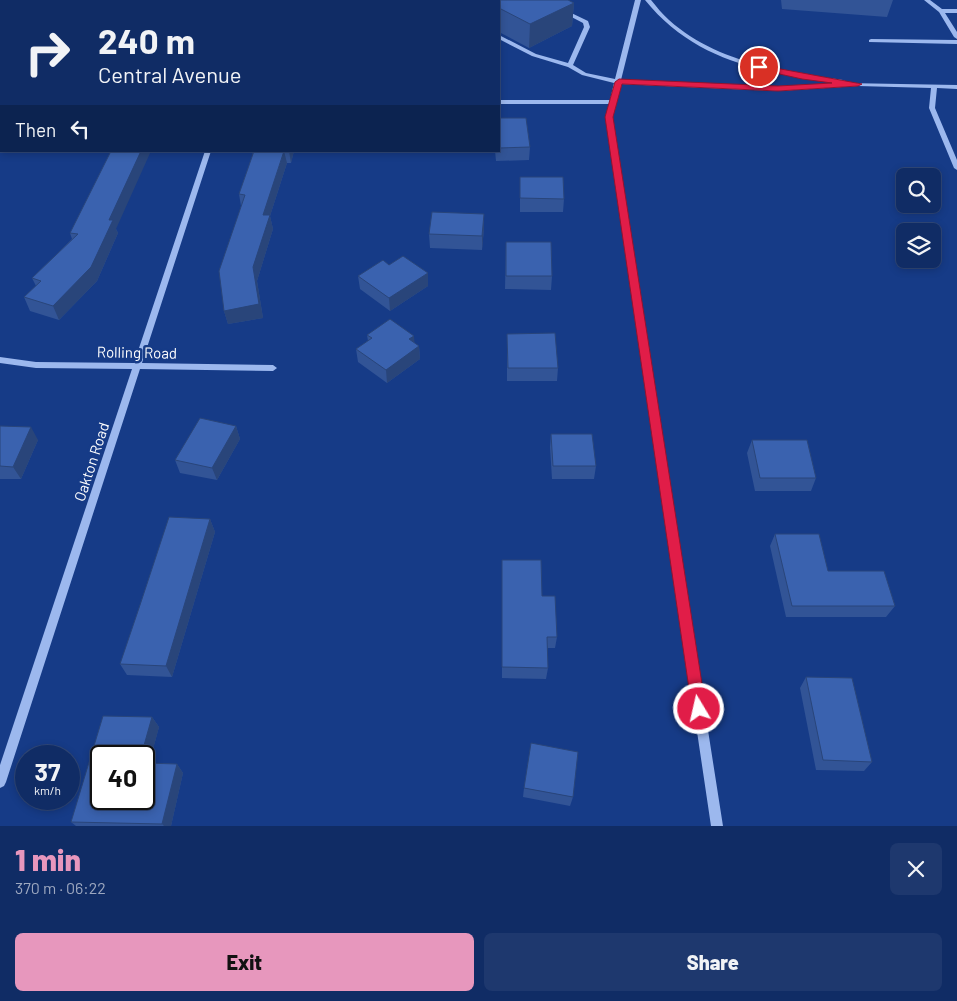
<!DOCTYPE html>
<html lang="en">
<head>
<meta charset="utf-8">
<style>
	:root { --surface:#102c65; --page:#1e386e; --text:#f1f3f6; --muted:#9ca7bf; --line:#304879; --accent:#e797bd }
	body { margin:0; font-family:Barlow,sans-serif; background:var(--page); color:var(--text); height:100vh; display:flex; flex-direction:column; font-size:19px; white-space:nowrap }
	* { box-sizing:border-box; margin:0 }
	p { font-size:16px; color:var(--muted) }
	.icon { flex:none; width:28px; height:28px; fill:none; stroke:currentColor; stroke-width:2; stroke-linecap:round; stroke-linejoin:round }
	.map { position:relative; height:826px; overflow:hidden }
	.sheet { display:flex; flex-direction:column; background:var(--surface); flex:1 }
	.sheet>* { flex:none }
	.guide { position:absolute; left:0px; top:0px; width:500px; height:152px; box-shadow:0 2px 8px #0003,0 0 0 1px var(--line); background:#102c65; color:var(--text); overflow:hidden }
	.buttons { position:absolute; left:896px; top:168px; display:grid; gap:10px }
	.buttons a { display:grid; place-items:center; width:45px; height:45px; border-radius:8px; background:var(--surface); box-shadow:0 2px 8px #0003,0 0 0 1px var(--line); font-size:25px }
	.speed { position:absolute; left:15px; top:745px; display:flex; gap:10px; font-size:25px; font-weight:700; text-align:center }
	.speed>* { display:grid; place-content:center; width:65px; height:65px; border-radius:50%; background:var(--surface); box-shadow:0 2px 8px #0003,0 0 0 1px var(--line); line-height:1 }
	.speed small { font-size:12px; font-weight:400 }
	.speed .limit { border:2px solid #111; border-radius:8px; background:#fff; color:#111 }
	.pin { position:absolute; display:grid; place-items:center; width:42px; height:42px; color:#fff; margin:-21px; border:2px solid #fff; border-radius:50%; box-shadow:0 1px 5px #0007 }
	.me { position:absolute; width:55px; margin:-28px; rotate:351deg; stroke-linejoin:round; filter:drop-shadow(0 0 4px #0008) }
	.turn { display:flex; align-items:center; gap:18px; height:105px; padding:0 15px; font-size:22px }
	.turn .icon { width:65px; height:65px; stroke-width:2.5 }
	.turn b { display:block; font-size:35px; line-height:42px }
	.then { display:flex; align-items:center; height:48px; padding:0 15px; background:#0003; gap:10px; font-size:19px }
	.round { display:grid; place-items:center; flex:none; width:52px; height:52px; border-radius:8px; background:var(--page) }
	.headline { display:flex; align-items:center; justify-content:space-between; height:85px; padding:0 15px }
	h1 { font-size:30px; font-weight:800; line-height:38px; color:var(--accent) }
	.primary-button { display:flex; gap:10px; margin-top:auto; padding:10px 15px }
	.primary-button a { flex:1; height:58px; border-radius:8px; background:var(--accent); color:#111; font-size:20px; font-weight:800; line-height:58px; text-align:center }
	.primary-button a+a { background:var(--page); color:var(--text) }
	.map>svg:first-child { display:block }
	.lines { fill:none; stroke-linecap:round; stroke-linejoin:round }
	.minor { fill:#9cb8ee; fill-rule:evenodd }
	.rail-casing { stroke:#fff; stroke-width:4 }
	.rail { stroke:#163b87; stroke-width:2.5; stroke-dasharray:8; stroke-linecap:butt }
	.wall { fill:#325496 }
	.shaded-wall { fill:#29457a }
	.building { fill:#3a62af; stroke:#29457a }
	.route { fill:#e11d48; stroke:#92132f }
	.labels { text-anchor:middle; stroke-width:5; stroke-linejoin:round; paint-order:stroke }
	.street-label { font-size:15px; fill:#fff; stroke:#163b87 }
</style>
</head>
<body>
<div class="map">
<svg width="957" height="826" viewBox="0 0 957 826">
	<rect width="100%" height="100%" fill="#163b87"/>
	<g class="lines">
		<path class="minor" d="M635,0H641L621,80L778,87L839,83C765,73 695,62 645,0H651C657,7 662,14 669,20C716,62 782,72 843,80L845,81V83L957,85V89L937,88L935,108L957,160V170L954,168L929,108L931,88L858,86L778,91L620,84L616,101L617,102L616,104L612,117L723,826H711L606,117L609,104H499V100H610L614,83L582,75L568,67L532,56L499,39V35L536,54L568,63L584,27L583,23L560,11L565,10L588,21L590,27L573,65L586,73L615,79Z
			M924,0H930L942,9H957V13H945L957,32V39L954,37L939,12Z
			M871,39L957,40V44L869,42V40Z
			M0,60H1V64L0,65Z
			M0,115H1V119H0Z
			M205,151H211L142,363L273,365L277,368L273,371L140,369L6,782L4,786L0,788V765L132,369L36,368L0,363V357L36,362L134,363Z"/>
		<defs>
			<path id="rail" d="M68,1L76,0
				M96,1L104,0"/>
		</defs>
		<use href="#rail" class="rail-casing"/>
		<use href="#rail" class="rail"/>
	</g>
	<path class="wall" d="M450,0H568L574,3L572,26L529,48L499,32V1H450Z
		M781,0H893L887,17L782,9Z
		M499,118L530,147L529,160L496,161L495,151H499Z
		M252,151H294L291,163H287L270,216L273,229L257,281L263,318L228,324L224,311L241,206L239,194L253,155Z
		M520,177L564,199L563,212H520Z
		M484,214V228L482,250L430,248L429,234Z
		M116,229L118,233L97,281L59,320L30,311L24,297L36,286L32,278L72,239L70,233Z
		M506,242L552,276L551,290L505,289Z
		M389,265L428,273V286L390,311L360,289L358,276Z
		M507,334L558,368L557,381H507Z
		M367,335L419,346L420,359L387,383L358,362L356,349L368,341Z
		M0,426L38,440L21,479H0Z
		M236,426L240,439L217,480L180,473L175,460Z
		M551,434L596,466L594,479H552L550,447Z
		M752,440L816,478L811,491H755L747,453Z
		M210,519L215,532L172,677L127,675L120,664Z
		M775,534L828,571L895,606L886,617H786L770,546Z
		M502,560L542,596L557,637L555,648H547L548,668L546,679L502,678Z
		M806,677L872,762L864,771L816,770L800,688Z
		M152,717L159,727L149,763L177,764L183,773L171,826H76L71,822Z
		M524,788L573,797L570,806L523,797Z"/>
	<path class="shaded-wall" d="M574,3L572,26L529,48L530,24Z
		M141,151H151L116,229L118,233L97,281L59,320L53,306L109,220Z
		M284,151L287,163L270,216L273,229L257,281L263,318L228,324L224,311L253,267L263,215Z
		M289,151H294L291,163Z
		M484,214V228L482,250V236Z
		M428,273V286L390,311L389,298Z
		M414,336L415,349L419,346L420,359L387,383L386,370L409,339Z
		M236,426L240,439L217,480L212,468Z
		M31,427L38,440L21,479L13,467Z
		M210,519L215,532L172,677L166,666Z
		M152,717L159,727L147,772L144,768V756H141Z
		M177,764L183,773L171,826H164L162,824Z"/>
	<path class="building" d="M483,0H568L574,3L530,24L499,8V1H485Z
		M499,118H526L530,147L499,148Z
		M111,151H141L109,220H113L91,267L53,306L24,297L41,281L32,278L78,234L70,233Z
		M254,151H284L263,215H270L253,267L259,304L224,311L219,271L245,195L239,194Z
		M520,177H563L564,199L520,198Z
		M432,212L484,214L482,236L429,234Z
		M506,242H551L552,276H506Z
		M403,256L428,273L389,298L358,276L383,260L389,265Z
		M390,319L414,336L409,339L419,346L386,370L356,349L372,338L367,335Z
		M555,333L558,368H508L507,334Z
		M200,418L236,426L212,468L175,460Z
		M0,426L31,427L13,467L0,466Z
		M551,434H592L596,466H553Z
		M752,440H807L816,478H760Z
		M169,517L210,519L166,666L120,664L140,605Z
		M775,534H819L828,571H884L895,606H792Z
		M502,560H541L542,596H555L557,637H547L548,668L502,667Z
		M806,677L852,678L872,762L823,760Z
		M103,716L152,717L141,756H101V799H144V763L177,764L162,824L71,822Z
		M531,743L578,752L573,797L524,788Z"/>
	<path class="route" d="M759,65L862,84L858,86L778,91L622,84L613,117L706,709L704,714L699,716L694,714L692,709L605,117L615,82L619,79L778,86L832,83L802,79L757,69V66Z"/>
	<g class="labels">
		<g class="street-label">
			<text transform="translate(137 353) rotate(1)" y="5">Rolling Road</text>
			<text transform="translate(92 462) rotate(-72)" y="5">Oakton Road</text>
		</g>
	</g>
</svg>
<div class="buttons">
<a><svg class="icon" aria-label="search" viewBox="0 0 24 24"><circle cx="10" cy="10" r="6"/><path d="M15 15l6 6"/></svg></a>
<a><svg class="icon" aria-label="layers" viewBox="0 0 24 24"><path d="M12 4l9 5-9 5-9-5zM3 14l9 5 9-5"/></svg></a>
</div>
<div class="speed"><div>37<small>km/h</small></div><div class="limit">40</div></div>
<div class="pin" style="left:759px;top:67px;background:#d93025"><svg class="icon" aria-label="arrive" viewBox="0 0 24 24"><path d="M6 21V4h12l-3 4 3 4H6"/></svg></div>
<svg class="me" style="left:699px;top:709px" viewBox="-20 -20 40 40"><circle r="17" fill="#e11d48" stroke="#fff" stroke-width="3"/><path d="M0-11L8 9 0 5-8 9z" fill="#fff"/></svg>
<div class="guide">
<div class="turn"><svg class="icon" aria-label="right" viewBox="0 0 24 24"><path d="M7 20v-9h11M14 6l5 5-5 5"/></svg><div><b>240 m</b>Central Avenue</div></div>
<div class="then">Then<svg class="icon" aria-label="left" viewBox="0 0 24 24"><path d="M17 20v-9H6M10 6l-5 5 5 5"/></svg></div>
</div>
</div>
<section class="sheet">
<div class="headline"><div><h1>1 min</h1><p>370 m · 06:22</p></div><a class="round"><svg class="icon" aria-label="close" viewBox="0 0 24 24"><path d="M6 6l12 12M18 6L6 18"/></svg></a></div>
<div class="primary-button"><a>Exit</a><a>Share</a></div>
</section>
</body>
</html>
